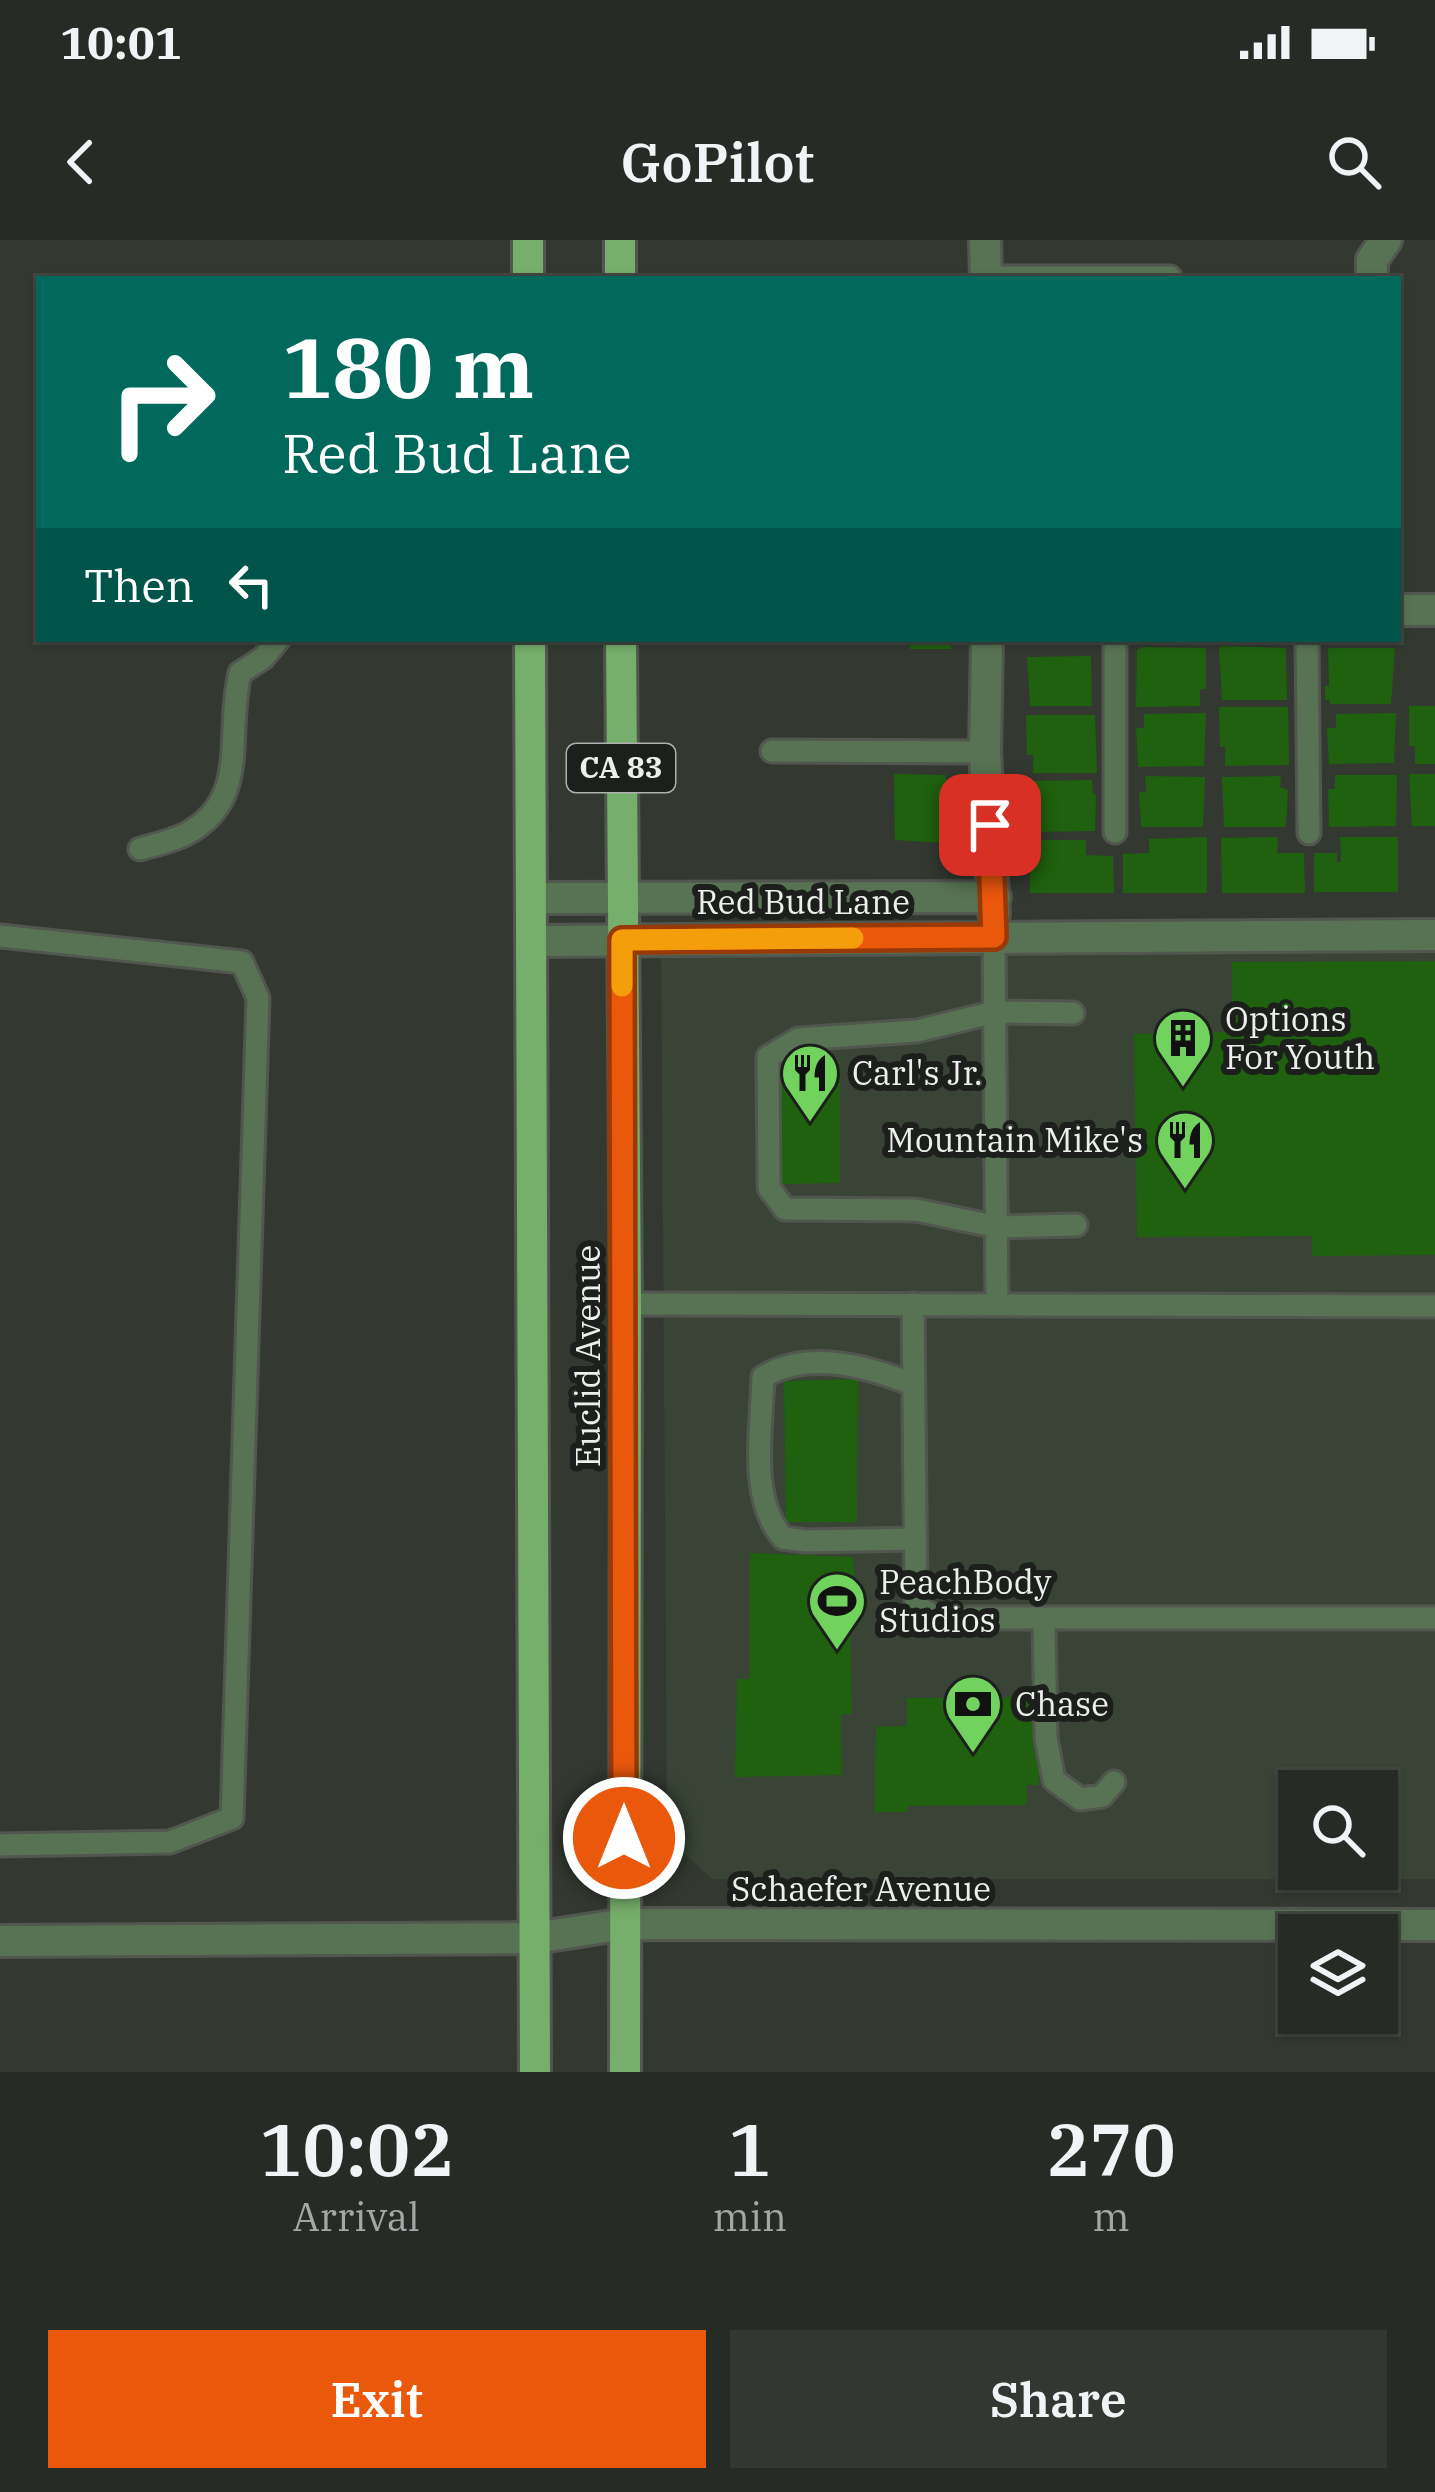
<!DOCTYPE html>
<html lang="en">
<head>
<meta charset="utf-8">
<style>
	:root { --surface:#262b25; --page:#323732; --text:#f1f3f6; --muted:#a4a7a7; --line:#424742; --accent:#ea580c }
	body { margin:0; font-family:"IBM Plex Serif",serif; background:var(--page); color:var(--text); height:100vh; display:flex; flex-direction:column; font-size:45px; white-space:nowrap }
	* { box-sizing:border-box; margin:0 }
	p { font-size:39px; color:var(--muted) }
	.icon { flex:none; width:66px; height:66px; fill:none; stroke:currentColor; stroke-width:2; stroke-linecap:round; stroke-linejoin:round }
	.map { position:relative; height:1832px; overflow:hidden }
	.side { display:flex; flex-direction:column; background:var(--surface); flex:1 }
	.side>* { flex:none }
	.guide { position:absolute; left:36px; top:36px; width:1365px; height:366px; border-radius:0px; box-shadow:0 3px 9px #0004,0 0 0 3px var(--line); background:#00695c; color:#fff; overflow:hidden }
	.tools { position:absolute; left:1278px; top:1530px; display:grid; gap:24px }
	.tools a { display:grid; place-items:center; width:120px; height:120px; border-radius:0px; background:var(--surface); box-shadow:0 3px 9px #0004,0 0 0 3px var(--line); font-size:60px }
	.pin { position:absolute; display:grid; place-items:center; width:102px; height:102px; color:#fff; margin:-51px; border-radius:24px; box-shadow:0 6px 18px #0006 }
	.me { position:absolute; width:132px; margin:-66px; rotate:0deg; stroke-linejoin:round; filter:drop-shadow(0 0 9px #0008) }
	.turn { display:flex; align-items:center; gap:42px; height:252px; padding:0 48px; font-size:54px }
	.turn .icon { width:156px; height:156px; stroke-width:2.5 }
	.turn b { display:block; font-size:84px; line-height:102px }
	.then { display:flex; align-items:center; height:114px; padding:0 48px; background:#0003; gap:24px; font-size:45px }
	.eta { display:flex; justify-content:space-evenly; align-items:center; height:204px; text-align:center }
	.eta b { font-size:72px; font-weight:600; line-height:84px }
	.primary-button { display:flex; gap:24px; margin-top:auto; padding:24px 48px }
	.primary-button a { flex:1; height:138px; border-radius:0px; background:var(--accent); color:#fff; font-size:48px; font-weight:600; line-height:138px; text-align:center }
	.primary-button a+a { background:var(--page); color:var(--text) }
	.status { display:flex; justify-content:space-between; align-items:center; height:84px; padding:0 60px; background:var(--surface); direction:ltr }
	.status svg { height:33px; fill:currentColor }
	header { display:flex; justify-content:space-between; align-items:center; height:156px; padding:0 48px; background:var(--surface); font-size:54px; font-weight:600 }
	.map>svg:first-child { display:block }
	.built { fill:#394437; fill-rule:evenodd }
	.building { fill:#1f610e }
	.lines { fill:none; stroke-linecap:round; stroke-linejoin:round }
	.service-casing { stroke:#51564f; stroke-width:27 }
	.minor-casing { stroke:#51564f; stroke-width:36 }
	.tertiary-casing { stroke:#51564f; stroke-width:36 }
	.primary-casing { stroke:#51564f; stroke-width:36 }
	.service { stroke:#587353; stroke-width:21 }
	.minor { stroke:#587353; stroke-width:30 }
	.tertiary { stroke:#587353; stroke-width:30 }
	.primary { stroke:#76ae6b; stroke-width:30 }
	.route-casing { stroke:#983908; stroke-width:30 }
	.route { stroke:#ea580c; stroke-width:21 }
	.slow { stroke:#f59e0b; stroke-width:21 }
	.labels { text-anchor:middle; stroke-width:12; stroke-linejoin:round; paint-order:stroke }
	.shield { fill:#1c1f1c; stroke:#aeb1ad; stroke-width:3 }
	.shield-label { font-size:30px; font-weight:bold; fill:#ecf0eb }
	.street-label { font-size:33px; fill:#ecf0eb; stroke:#1c1f1c }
	.poi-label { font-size:33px; fill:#ecf0eb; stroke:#1c1f1c; text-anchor:start }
</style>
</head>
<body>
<div class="status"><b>10:01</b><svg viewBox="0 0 49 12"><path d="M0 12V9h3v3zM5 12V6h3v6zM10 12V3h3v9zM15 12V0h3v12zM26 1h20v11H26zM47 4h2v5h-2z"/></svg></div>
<header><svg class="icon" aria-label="back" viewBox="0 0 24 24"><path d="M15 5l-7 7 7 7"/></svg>GoPilot<svg class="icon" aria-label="search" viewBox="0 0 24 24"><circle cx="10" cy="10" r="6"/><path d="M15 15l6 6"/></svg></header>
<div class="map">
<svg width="1435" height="1832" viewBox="0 0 1435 1832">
	<rect width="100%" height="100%" fill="#333931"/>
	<path class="built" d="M1435,679V1639H713L683,1613L667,1582L661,685ZM1299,1551H1377V1629H1299Z"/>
	<path class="building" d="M893,399H951V409H910V404L893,405Z
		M1223,406L1286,408L1287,460H1222L1219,408Z
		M1143,407L1206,408V449H1200V466L1136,467L1137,410Z
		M1328,408H1395L1391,464H1330V460H1325V446H1329Z
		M1091,416L1092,466H1030L1027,417Z
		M1409,466H1435V524H1415V506H1409Z
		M1219,467H1288L1289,525L1225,526V507H1220Z
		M1206,473L1204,526L1138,527L1136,488H1144V474Z
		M1396,473L1394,523L1329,524L1327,488H1336V474Z
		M1026,475H1095L1097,533H1033V515H1027Z
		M894,534L946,535L947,603L895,600Z
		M1409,534H1435V586H1412Z
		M1335,535H1397L1396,586L1329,587L1328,549H1335Z
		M1145,536L1205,537L1203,587H1141L1139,552H1146Z
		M1281,536L1280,547L1288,550L1286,587H1224L1222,537Z
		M1092,540L1093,554H1096L1095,591L1031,592L1026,541Z
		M1207,597V653H1123V614L1149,613V599Z
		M1278,597L1277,613H1304L1305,653H1222L1221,598Z
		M1340,597H1398V652H1314V613H1337V622H1341Z
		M1030,600H1086V615L1113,616L1114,653H1030Z
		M1435,721V1015L1312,1016V996L1137,997L1134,794L1230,792L1233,843L1232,722Z
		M779,826H840V943L782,944Z
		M858,1139L857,1282H786L784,1141Z
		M750,1313L854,1317L856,1377L850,1381L852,1474H841L842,1535L735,1537L737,1439H750Z
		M1038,1457L1039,1545H1027V1565L908,1566L907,1572H874L876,1487L907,1486V1458Z"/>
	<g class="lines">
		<defs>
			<path id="service" d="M986,37H1170
				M1307,399L1309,593
				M772,511L985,512
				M1115,592V399
				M140,609C155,605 172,601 186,594C251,560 225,495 240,433L263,418L279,399
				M0,696L242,722L258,758L232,1578L170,1602L0,1605
				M994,697L997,1065
				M1073,773L995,772L917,791L798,799L768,817L769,948L785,969L916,970L998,987L1076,985
				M626,1064L1435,1066
				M913,1064L916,1365L936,1378H1435
				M914,1145C868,1126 807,1110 763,1137C762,1188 748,1258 783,1298L806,1301L915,1299
				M1044,1378L1046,1498L1054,1540L1080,1559L1102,1556L1114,1542"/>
			<path id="minor" d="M985,0L986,39
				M1372,39V20L1386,0
				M1398,370H1435
				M987,399L985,512L994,673
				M531,658L995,657
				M531,701L1435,695"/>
			<path id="tertiary" d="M0,1701L535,1698L624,1684L1435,1685"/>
			<path id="primary" d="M528,0V39
				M620,0V39
				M530,399L535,1832
				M621,399L626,1064L625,1832"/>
		</defs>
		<use href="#service" class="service-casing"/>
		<use href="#minor" class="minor-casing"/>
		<use href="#tertiary" class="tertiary-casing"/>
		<use href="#primary" class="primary-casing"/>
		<use href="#service" class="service"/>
		<use href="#minor" class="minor"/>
		<use href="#tertiary" class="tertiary"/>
		<use href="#primary" class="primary"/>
	</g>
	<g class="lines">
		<defs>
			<path id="route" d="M624,1598L622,700L994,697L990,585"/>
		</defs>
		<use href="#route" class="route-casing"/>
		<use href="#route" class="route"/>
		<path class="slow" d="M622,746V700L853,698"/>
	</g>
	<defs>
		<symbol id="building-pin" viewBox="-11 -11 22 30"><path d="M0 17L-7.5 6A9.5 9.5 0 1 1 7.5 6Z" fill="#72d25e" stroke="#1c1f1c"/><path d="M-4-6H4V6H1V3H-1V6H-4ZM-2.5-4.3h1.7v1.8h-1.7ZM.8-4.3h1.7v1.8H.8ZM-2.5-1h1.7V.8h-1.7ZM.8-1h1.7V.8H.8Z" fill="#111"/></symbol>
		<symbol id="restaurant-pin" viewBox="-11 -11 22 30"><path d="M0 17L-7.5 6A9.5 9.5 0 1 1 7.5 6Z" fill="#72d25e" stroke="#1c1f1c"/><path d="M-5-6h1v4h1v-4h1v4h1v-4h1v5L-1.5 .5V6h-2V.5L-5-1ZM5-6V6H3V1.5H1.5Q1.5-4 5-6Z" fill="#111"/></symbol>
		<symbol id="stadium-pin" viewBox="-11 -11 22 30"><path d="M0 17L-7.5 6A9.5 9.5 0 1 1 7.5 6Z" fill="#72d25e" stroke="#1c1f1c"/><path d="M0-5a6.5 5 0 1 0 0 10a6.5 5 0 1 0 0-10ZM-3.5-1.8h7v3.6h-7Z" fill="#111"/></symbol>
		<symbol id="bank-pin" viewBox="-11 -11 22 30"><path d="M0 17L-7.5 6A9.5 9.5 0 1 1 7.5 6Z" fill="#72d25e" stroke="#1c1f1c"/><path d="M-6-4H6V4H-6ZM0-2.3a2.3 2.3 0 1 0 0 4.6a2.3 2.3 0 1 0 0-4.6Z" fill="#111"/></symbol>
	</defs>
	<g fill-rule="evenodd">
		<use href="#building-pin" x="1150" y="765" width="66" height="90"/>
		<use href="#restaurant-pin" x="777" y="800" width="66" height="90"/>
		<use href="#restaurant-pin" x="1152" y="867" width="66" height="90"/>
		<use href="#stadium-pin" x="804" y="1328" width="66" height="90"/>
		<use href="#bank-pin" x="940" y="1431" width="66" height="90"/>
	</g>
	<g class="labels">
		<rect class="shield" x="567" y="504" width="108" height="48" rx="9"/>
		<g class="shield-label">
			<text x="621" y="538">CA 83</text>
		</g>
		<g class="street-label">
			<text x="803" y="674">Red Bud Lane</text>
			<text transform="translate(588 1116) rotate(-90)" y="12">Euclid Avenue</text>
			<text x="861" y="1661">Schaefer Avenue</text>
		</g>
		<g class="poi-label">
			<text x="1225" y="791">Options<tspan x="1225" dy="38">For Youth</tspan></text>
			<text x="852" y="845">Carl's Jr.</text>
			<text x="1143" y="912" text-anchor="end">Mountain Mike's</text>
			<text x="879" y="1354">PeachBody<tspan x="879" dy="38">Studios</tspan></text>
			<text x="1015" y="1476">Chase</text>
		</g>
	</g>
</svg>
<div class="tools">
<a><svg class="icon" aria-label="search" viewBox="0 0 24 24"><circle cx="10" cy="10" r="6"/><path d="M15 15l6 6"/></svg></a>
<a><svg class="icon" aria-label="layers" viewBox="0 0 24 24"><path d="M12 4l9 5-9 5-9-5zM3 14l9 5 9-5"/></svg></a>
</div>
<div class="pin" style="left:990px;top:585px;background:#d93025"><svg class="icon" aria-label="arrive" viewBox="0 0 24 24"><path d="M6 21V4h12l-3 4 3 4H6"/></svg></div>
<svg class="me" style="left:624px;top:1598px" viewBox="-20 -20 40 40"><circle r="17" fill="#ea580c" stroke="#fff" stroke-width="3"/><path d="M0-11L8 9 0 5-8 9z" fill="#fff"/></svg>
<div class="guide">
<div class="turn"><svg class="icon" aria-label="right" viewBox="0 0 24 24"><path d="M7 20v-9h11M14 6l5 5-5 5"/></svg><div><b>180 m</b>Red Bud Lane</div></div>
<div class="then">Then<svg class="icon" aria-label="left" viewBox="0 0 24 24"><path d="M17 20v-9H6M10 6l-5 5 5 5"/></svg></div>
</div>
</div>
<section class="side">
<div class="eta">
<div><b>10:02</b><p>Arrival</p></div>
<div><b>1</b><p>min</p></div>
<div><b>270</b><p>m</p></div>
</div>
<div class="primary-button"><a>Exit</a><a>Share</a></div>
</section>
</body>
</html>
